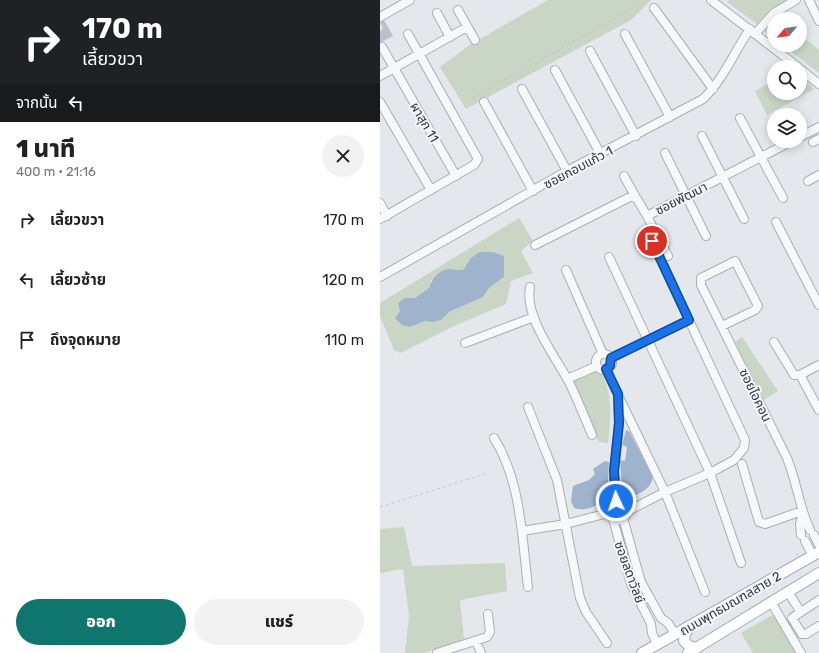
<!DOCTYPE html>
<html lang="th">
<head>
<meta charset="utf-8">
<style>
	:root { --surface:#fff; --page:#f2f2f2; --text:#222; --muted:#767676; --accent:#0f766e }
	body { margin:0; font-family:Rubik,"Noto Sans Thai",sans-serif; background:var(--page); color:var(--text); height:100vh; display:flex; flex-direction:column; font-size:15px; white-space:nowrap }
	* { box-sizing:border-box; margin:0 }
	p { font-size:13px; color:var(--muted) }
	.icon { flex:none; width:22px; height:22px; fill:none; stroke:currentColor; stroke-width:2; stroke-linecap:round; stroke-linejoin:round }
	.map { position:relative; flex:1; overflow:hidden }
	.sheet { display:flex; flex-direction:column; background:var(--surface); width:380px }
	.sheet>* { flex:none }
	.top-card { background:#202124; color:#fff; overflow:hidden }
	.needle { width:26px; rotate:241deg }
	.tools { position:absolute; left:387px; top:12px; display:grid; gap:8px }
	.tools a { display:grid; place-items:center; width:40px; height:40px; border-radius:50%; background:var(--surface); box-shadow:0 2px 10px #0003; font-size:20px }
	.pin { position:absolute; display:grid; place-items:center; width:34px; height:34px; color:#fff; margin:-17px; border:2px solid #fff; border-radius:50%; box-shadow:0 1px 4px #0007 }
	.me { position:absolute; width:44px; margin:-22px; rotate:357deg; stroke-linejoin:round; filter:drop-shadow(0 0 3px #0008) }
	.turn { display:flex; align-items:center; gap:14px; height:84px; padding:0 16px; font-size:18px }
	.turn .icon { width:52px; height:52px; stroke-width:2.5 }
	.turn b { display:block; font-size:28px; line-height:34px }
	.then { display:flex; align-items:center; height:38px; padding:0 16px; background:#0003; gap:8px; font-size:15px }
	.round { display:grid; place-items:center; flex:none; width:42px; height:42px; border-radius:21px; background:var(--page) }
	.summary { display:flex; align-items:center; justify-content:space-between; height:68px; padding:0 16px }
	h1 { font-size:24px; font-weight:800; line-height:30px }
	.button { display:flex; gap:8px; margin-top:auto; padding:8px 16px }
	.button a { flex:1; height:46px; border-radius:24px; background:var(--accent); color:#fff; font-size:16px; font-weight:800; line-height:46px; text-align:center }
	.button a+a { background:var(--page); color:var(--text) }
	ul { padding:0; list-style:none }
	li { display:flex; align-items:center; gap:12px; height:60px; padding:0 16px }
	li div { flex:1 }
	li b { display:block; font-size:15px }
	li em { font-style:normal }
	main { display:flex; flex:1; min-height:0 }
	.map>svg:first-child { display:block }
	.green { fill:#c9d6c5; fill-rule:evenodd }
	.water { fill:#9fb4cc }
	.building { fill:#bbc0ca }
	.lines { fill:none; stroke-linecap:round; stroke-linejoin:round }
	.minor-casing { stroke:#a9aeb7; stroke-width:10 }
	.major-casing { stroke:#a3abb8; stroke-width:12 }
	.path { stroke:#c2c5cb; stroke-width:1; stroke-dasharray:3 3; stroke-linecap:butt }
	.minor { stroke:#f7f8fa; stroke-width:8 }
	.major { stroke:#fff; stroke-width:10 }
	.route-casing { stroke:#114b97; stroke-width:10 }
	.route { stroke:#1a73e8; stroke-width:7 }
	.labels { text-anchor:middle; stroke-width:4; stroke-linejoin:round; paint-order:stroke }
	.street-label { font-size:13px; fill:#2b3445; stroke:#f4f6f9 }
</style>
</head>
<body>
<main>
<section class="sheet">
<div class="top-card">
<div class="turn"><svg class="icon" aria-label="right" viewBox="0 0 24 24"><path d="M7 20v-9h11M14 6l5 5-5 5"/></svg><div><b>170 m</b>เลี้ยวขวา</div></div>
<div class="then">จากนั้น<svg class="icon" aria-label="left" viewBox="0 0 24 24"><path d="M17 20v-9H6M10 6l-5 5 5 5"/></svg></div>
</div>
<div class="summary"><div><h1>1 นาที</h1><p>400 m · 21:16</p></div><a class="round"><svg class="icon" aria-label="close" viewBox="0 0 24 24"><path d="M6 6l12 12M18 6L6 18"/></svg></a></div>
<ul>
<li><svg class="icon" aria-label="right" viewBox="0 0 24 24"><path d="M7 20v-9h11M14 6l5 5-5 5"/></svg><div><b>เลี้ยวขวา</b></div><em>170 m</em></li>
<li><svg class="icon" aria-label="left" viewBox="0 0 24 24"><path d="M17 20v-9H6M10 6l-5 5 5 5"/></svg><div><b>เลี้ยวซ้าย</b></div><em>120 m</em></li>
<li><svg class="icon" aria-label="arrive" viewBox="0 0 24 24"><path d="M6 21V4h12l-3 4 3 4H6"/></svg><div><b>ถึงจุดหมาย</b></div><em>110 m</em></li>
</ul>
<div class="button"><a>ออก</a><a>แชร์</a></div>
</section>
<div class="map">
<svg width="439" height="653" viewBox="0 0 439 653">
	<rect width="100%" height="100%" fill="#e4e7ec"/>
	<path class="green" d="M168,0H271L251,20L86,109L60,67L91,44Z
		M349,0H405L406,1L391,9L377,24L347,2Z
		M394,20V38L383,30Z
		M420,35L439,50V73L403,45H420Z
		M420,76L434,89L387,115L375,91L394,81V93H420Z
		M139,218L153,241L141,251L153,273L131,281L126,304L72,327L21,353L14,350L0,316V303ZM90,259L124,277L109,288L103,297L69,312L61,320L53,322L45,321L30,327L15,318L20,311L25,298H35L50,288L51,280L84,269Z
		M362,337L398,391L384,400L355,342Z
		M215,371H220C233,391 231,420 228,443L219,442L193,380Z
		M24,527L32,566L125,563L127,591L80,600L84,640L44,653H25L29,616L23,569L0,573V529Z
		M394,614L416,653H373L361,633Z"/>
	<path class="water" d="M99,252H112L124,256V277L109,288L103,297L69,312L61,320L53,322L45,321L30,327L22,325L15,318L20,311L18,303L25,298H35L49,288C52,278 60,268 72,269C77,270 78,271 84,269L90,259Z
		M246,430L249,431L273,477C270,490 262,492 251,497L242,491L240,460L245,461L247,447L242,445Z
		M225,461L229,462L228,481L230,492C223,503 208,513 194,508L191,501L193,486L209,480L215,474L213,469Z"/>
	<path class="building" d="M4,20L13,36L0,43V31L3,29L0,22Z"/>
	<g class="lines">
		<defs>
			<path id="minor" d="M331,0L418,67
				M429,0L439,21
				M274,8L333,89
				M78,10L95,40
				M57,13L70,37
				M0,17L30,0
				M245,34L290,117
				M375,34L394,13L416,0
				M2,47L76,176
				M210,51L256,136
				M420,69L439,84
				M175,70L221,155
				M0,76L87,27
				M142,89L187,171
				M0,102L51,190
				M104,102L153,191
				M360,118L403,198
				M322,136L364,219
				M420,137L439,127
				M433,142L439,139
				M285,153L326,236
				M244,176L255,196
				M428,181L439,175
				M0,203L7,216
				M267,216L288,256
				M0,219L94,165L98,159L28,34
				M396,222L439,305
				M155,245L252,196L257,199L267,216L412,141
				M229,257L330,473L361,563
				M186,270L223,354
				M0,277L187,171L323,99C343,80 354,52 370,29
				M150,287C144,318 177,358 190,384C198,401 205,418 212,435
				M342,326L375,310L378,306L355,261L321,278V285L407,458C417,482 419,507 430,530
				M394,342L414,375H420L439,365
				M85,343L154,317
				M216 362a8 8 0 1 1 16 0a8 8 0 1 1-16 0Z
				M231,358L309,320
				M226,369L238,395L239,423L234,471L236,501
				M420,375L439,410
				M187,379L217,366
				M238,395L285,492L325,592
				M148,407L177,480L200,598L206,612L227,643
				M114,438C141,481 142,537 148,587
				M362,464L379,522L385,524L422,511
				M229 511a9 9 0 1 1 18 0a9 9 0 1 1-18 0Z
				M246,512L285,492L330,473L354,460L364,448L365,440L272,241
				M243,518L261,582L281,618L288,623L295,634
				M233,519L251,584L271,624L272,633L277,644
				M142,531L186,524L228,513
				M421,535L420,524L423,514
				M434,535L439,545
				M425,541L433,556
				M408,592L420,611
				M439,600L412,618L422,634H426L439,626
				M391,602L421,653
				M96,641L101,653
				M57,653L107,637L110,632L108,614"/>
			<path id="major" d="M310,626L305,634L304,641L309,646L317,648
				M262,653L439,552
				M308,653L439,573"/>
		</defs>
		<use href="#minor" class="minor-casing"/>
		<use href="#major" class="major-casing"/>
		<path class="path" d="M92,98L252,9L261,0
			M0,507L105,474
			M416,555L422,552"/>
		<use href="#minor" class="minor"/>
		<use href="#major" class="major"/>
	</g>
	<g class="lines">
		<defs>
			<path id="route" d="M236,501L234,471L239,423L238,394L226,369L230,366L231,358L309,320L272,241"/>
		</defs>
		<use href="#route" class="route-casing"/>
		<use href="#route" class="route"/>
	</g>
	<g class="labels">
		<g class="street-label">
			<text transform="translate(45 122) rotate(60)" y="5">ผาสุก 11</text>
			<text transform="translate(198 167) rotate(-28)" y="5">ซอยกอบแก้ว 1</text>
			<text transform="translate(301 198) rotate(-27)" y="5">ซอยพัฒนา</text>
			<text transform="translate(376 395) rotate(64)" y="5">ซอยไอคอน</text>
			<text transform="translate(250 572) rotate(70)" y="5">ซอยลดาวัลย์</text>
			<text transform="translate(350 603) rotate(-30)" y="5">ถนนพุทธมณฑลสาย 2</text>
		</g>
	</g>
</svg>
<div class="tools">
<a><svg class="needle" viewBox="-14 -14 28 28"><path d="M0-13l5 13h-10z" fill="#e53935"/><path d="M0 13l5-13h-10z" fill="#767676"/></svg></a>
<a><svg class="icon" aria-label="search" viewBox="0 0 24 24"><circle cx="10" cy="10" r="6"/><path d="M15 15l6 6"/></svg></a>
<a><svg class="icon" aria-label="layers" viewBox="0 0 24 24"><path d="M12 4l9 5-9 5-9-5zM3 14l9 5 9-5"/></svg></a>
</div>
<div class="pin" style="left:272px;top:241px;background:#d93025"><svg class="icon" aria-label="arrive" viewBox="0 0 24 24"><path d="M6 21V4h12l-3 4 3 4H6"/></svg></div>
<svg class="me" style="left:236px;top:501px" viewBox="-20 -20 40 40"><circle r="17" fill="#1a73e8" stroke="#fff" stroke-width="3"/><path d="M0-11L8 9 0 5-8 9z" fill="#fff"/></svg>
</div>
</main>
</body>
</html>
